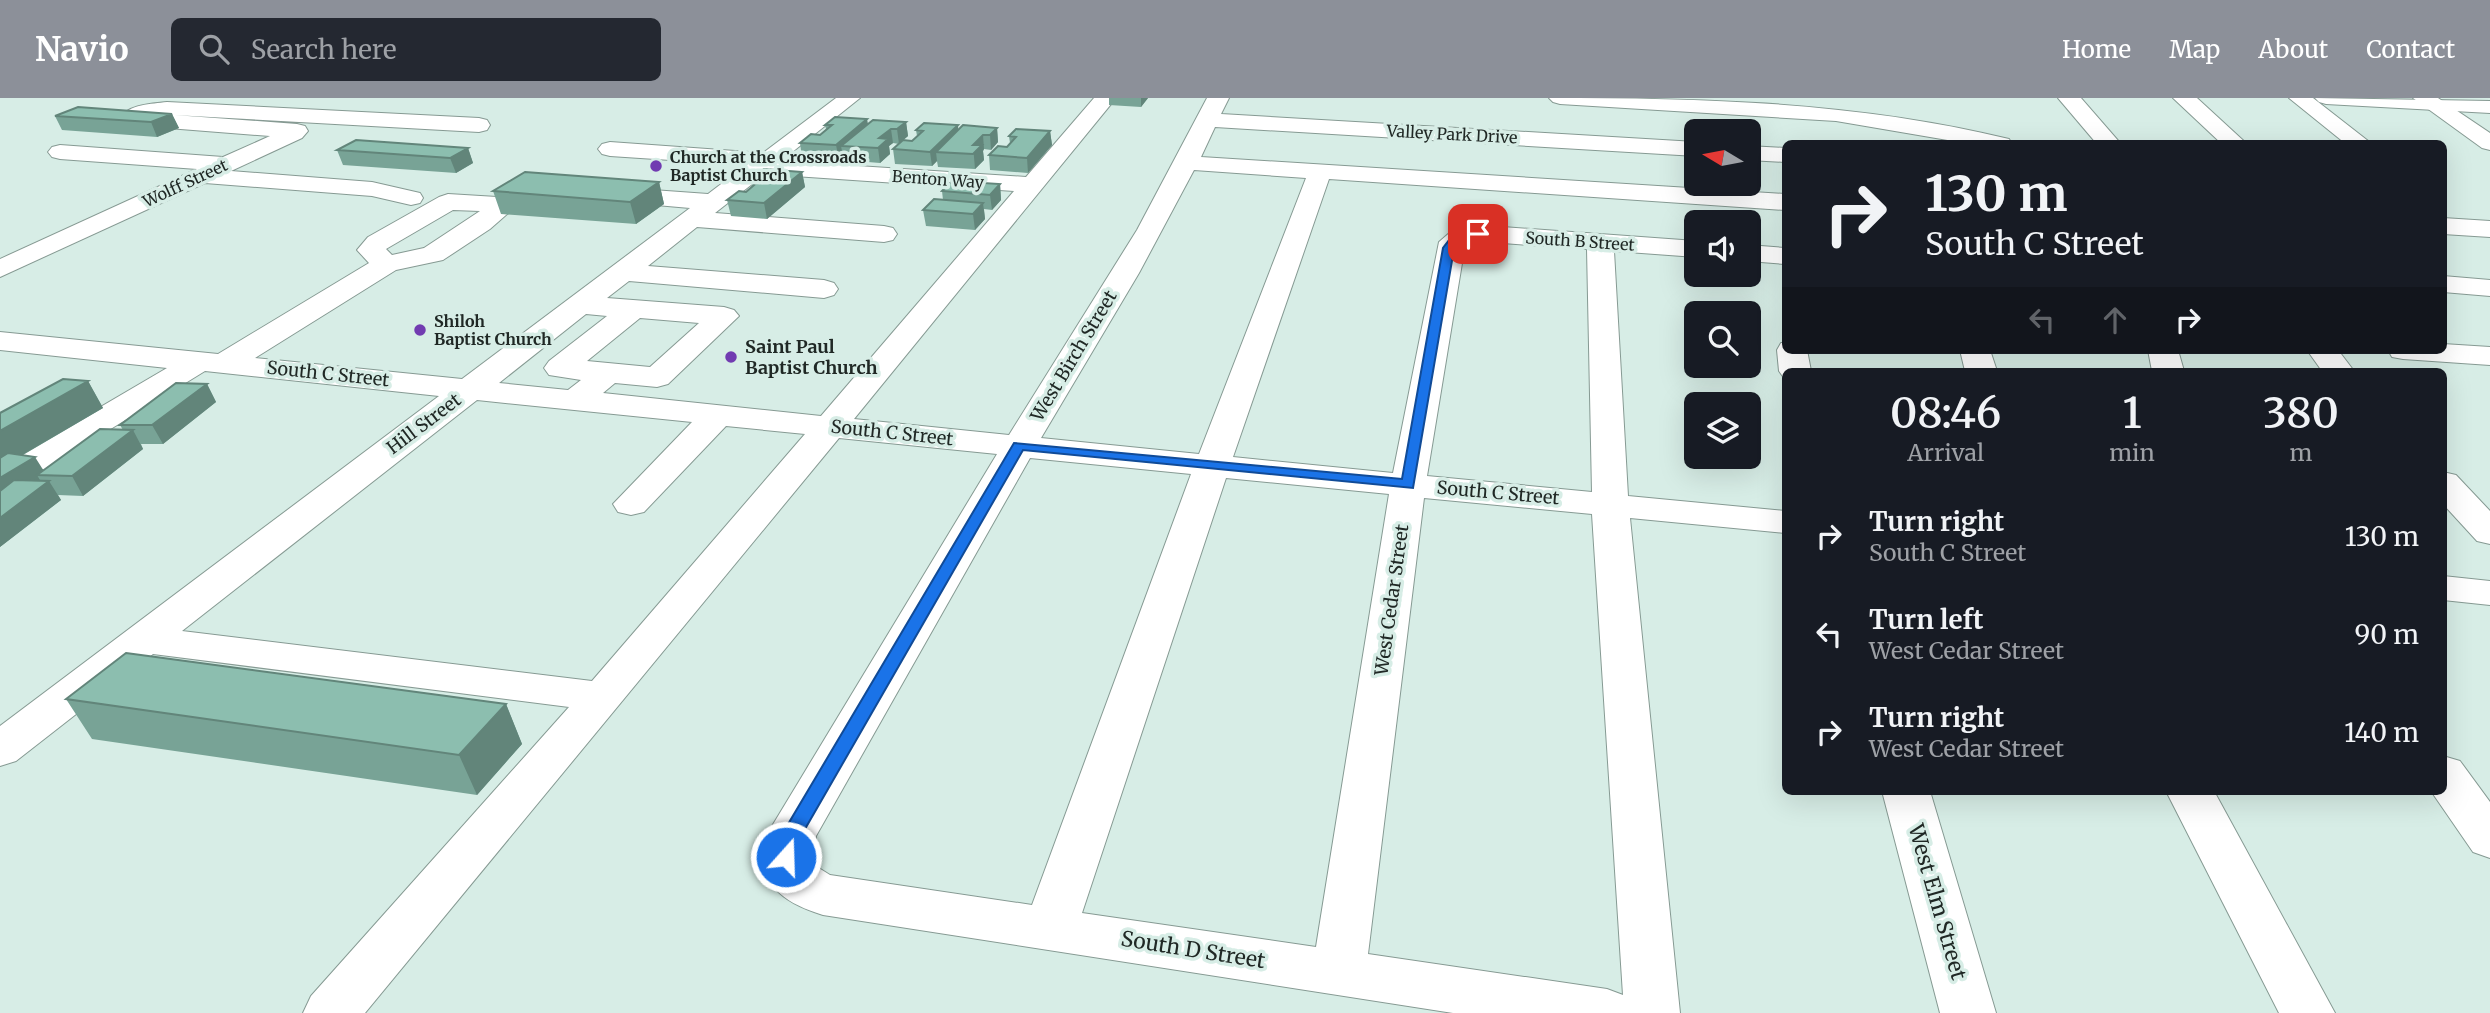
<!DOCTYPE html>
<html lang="en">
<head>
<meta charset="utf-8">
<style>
	:root { --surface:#171b24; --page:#242831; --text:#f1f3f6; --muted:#9ea1a6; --accent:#8c9099 }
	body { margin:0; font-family:Merriweather,serif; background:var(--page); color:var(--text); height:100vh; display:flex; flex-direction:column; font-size:26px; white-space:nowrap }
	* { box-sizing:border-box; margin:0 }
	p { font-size:23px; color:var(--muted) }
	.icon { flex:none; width:38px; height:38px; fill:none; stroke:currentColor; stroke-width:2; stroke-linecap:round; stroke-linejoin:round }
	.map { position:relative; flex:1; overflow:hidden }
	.panel { position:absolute; left:1782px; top:270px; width:665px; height:427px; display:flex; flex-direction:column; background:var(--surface); border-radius:10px; box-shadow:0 7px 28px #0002 }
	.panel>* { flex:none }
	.hud { position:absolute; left:1782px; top:42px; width:665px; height:214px; border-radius:10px; box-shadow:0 7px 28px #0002; background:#171b24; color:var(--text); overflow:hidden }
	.needle { width:46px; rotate:280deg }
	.buttons { position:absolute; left:1684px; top:21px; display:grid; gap:14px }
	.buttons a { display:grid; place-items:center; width:77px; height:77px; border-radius:10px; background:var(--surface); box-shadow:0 7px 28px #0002; font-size:35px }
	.pin { position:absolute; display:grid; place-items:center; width:60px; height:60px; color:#fff; margin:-30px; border-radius:14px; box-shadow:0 4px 10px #0006 }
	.me { position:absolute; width:77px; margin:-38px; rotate:20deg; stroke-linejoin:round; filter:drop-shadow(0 0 5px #0008) }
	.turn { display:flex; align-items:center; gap:24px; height:147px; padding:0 28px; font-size:32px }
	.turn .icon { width:91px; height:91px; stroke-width:2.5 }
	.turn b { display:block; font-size:49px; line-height:60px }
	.lanes { display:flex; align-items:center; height:66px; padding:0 28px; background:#0003; justify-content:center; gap:35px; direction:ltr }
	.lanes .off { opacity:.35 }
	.eta { display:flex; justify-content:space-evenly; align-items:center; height:119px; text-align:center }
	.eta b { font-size:42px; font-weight:600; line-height:49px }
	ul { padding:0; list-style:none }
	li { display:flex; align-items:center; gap:21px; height:98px; padding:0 28px }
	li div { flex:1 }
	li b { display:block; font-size:26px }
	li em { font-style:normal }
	header { display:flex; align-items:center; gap:42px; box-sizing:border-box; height:98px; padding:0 35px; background:var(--accent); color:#fff }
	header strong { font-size:33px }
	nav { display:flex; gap:38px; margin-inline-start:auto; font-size:24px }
	.search { width:490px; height:63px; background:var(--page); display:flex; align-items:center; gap:18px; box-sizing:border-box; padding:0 24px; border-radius:10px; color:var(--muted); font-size:26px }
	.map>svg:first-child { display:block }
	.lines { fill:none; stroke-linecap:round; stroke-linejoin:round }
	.minor-casing { stroke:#869a93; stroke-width:2 }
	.major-casing { stroke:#869a93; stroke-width:2 }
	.minor { fill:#fff; fill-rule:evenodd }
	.major { fill:#fff; fill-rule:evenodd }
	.wall { fill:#78a396 }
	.shaded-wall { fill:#62857a }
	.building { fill:#8cbeaf; stroke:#62857a; stroke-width:2 }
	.route { fill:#1a73e8; stroke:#114b97; stroke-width:2 }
	.poi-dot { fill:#713bb1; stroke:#d7ede6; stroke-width:2.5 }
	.labels { text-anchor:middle; stroke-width:7; stroke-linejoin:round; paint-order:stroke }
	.far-street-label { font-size:16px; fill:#202825; stroke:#d7ede6 }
	.far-poi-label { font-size:16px; font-weight:bold; fill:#202825; stroke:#d7ede6; text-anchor:start }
	.poi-label { font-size:18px; font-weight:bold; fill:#202825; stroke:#d7ede6; text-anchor:start }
	.street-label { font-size:18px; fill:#202825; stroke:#d7ede6 }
	.near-street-label { font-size:21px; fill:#202825; stroke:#d7ede6 }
</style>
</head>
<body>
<header>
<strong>Navio</strong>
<div class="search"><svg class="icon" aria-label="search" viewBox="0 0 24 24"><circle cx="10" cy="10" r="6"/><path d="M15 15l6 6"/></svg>Search here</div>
<nav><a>Home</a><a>Map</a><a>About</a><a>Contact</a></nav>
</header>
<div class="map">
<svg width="2490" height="915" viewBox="0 0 2490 915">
	<rect width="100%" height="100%" fill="#d7ede6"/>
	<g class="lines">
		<defs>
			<path id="minor" d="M836,0H860L781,63L1026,79L1094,0H1116L854,321L1009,337L1137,132L1207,0H1229L1221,16L1696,44V58L1215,29L1201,59L1785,96V112L1329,81L1233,359L1393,375L1439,144L1454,131L1489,128L1696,143V159L1614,153L1628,398L1785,413V435L1630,420L1680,915H1453L823,817C781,804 757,786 766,738L997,356L839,340L365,915H303L311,898L569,609L153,556L16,663L0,668V628L439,298L205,273L13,391L0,394V368L167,270L0,252V234L218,256L369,165L357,152L368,139L439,99L448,96L497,99C511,87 537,81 556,86L559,91L556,96L522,103L490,131L443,162L396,172L255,260L462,281L690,110L611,103L602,101L599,96L602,91L611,89L708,96L746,67L610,58L602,56L598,51L602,46L610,44L763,55ZM1194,72L1306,80L1199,356L1041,340L1139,175ZM765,76L1014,93L821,318L603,295L615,285L657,289L668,286L739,218L734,212L724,209L607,200L629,183L824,200L834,197L838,191L834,185L824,182L648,168L697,129L884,144L893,142L897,136L893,130L884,128L715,115ZM453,112L480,113L424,150L392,157L386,151ZM1489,144L1587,151L1592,394L1427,378L1465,147L1469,145ZM586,216L607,218L549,263L544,270L549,277L581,282L568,292L499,285ZM640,220L699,225L650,269L587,263ZM477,302L692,324L613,406L618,414L631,417L644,414L726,328L805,336L592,583L182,533ZM1030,360L1191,376L1032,807L830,777L814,767L816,738ZM1226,380L1389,396L1316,849L1082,815ZM1424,400L1592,416L1623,897L1607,891L1368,856Z
				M1549,0C1704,0 1858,4 2009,41L2012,46H1971L1836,23L1560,6L1553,4Z
				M2058,0H2081L2121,46H2097Z
				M2173,0H2197L2247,46H2222Z
				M2289,0H2313L2372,46H2346Z
				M2413,0H2438L2490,35V52L2482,50Z
				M167,4L479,20L487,22L490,27L487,32L479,34L174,17L297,26L305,28L308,33L302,40L231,73L372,84L420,95L423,100L420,105L411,107L372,98L205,85L0,179V161L197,71L60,61L52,59L48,54L52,49L60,47L223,59L270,38L130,27L122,25L119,20C130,6 151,6 167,4Z
				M1748,48L1785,50V64L1748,62Z
				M2443,120L2490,123V139L2443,136Z
				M1748,147L1785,150V166L1748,163Z
				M2443,178L2490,182V198L2443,194Z
				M1781,245H1785V252H1807L1811,273H1785L1784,280L1779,273L1777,252Z
				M2443,246L2490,249V267L2403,261L2392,259L2388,252H2443Z
				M1960,252H1990L1997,273H1965Z
				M2148,252H2178L2184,273H2152Z
				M2307,252H2338L2354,273H2322Z
				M2443,374L2456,377L2490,413V446L2477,443L2443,406Z
				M2443,478L2490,483V507L2443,502Z
				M2443,658L2460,663L2490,704V760L2473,754L2431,693H2443Z
				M1882,693H1930L1996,915H1940Z
				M2166,693H2214L2335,915H2279Z"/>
			<path id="major" d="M2315,0L2490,3V15L2326,6L2319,4Z"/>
		</defs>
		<use href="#minor" class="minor-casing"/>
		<use href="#major" class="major-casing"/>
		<use href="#minor" class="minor"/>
		<use href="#major" class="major"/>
	</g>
	<path class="wall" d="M1109,0H1148L1141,9L1109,7Z
		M172,16L179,30L157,39L62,32L55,18Z
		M906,24L908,38L903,42L912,43L917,38L916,32L958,27V32L997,30L998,44L991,52L984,51L983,53L984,62L975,71L938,69L937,63L932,68L895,66L893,51L899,46L893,45L889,48L890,56L880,65L844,62L843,58L839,62L802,60L800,45L820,37L826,31L825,27Z
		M1050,33L1052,47L1028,75L990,72L989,57L1007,49L1010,45L1009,38Z
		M468,50L473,65L456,75L343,67L337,52Z
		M802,74L805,89L767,121L731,118L727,102L746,94L752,88L751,81Z
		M659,84L664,106L636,126L501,116L493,93Z
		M1000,86L1001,102L992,112L984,111L985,121L975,132L926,128L923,112L943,102L942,93Z
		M88,283L103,310L23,357L44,372L123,332L120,327L207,286L216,304L163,346H141L143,351L83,398L58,397L61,402L0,449V315Z
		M66,601L506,606L522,646L477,697L92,641Z"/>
	<path class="shaded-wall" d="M1141,0H1148L1141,9Z
		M172,16L179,30L157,39L151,24Z
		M867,21L870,36L841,48L843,58L839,62L836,47Z
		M906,24L908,38L899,46L897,31Z
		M958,27L959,41L936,54L937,63L932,68L930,54Z
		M997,30L998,44L991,52L990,37Z
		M891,31L893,45L889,48L890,56L880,65L878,50L879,40Z
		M1050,33L1052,47L1028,75L1027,60Z
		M983,37L984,51L983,53L984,62L975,71L973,47Z
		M468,50L473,65L456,75L450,60Z
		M802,74L805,89L767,121L764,105Z
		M659,84L664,106L636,126L630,104Z
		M1000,86L1001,102L992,112L990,97Z
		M983,105L985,121L975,132L973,116Z
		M88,283L103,310L0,370V333Z
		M207,286L216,304L163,346L152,327Z
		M133,332L143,351L83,398L72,378Z
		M35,359L47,378L37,377L40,382L0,407V380Z
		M49,383L61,402L0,449V420Z
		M506,606L522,646L477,697L459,657Z"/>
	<path class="building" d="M78,9L172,16L151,24L55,18Z
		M835,19L867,21L836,47L800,45L811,36L820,37L832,27H825Z
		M873,22L906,24L897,31H891L879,40L888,41L878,50L841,48Z
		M924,25L958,27L930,54L893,51L903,42L912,43L923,33L916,32Z
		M963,27L997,30L990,37H983L973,47H982L973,56L936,54Z
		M1016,31L1050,33L1027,60L989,57L998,48L1007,49L1016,39L1009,38Z
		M356,42L468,50L450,60L337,52Z
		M764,71L802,74L764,105L727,102L739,93L746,94L760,82L751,81Z
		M525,74L659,84L630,104L493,93Z
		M952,83L1000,86L990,97L942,93Z
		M934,101L983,105L973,116L923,112Z
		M63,281L88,283L0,333V315Z
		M176,285L207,286L152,327H120Z
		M100,331L133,332L72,378L37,377Z
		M8,355L35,359L0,380V360Z
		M14,382L49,383L0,420V393Z
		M126,555L506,606L459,657L66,601Z"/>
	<path class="route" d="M1478,133L1483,136L1482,138L1460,142L1454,151L1413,390L1023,352L801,738L794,764L786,767L779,764L776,759L784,733L1014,345L1402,381L1443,150L1453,137Z"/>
	<g class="poi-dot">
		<circle cx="656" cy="68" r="7"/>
		<circle cx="420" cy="232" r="7"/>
		<circle cx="731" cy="259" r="7"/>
	</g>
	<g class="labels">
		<g class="far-street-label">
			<text transform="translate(1452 36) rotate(3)" y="6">Valley Park Drive</text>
			<text transform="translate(938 81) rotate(4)" y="6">Benton Way</text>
			<text transform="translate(185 85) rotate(-25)" y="6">Wolff Street</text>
			<text transform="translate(1580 143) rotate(4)" y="6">South B Street</text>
		</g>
		<g class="far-poi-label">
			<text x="670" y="65">Church at the Crossroads<tspan x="670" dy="18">Baptist Church</tspan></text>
			<text x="434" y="229">Shiloh<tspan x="434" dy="18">Baptist Church</tspan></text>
		</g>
		<g class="poi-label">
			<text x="745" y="255">Saint Paul<tspan x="745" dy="21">Baptist Church</tspan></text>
		</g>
		<g class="street-label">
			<text transform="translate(1074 258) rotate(-59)" y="6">West Birch Street</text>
			<text transform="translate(328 276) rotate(6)" y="6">South C Street</text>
			<text transform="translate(424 326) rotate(-37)" y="6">Hill Street</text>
			<text transform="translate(892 335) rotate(6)" y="6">South C Street</text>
			<text transform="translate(1498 395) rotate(5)" y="6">South C Street</text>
			<text transform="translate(1392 502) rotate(-82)" y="6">West Cedar Street</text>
		</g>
		<g class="near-street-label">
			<text transform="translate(1937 804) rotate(74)" y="7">West Elm Street</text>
			<text transform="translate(1193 852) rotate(9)" y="7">South D Street</text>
		</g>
	</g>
</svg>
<div class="buttons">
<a><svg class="needle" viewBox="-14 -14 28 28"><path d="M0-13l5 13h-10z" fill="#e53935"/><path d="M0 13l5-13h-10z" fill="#9ea1a6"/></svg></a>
<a><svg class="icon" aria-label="sound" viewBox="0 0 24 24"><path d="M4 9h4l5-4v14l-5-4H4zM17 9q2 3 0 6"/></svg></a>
<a><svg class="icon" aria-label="search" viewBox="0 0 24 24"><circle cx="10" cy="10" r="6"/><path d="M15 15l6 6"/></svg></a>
<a><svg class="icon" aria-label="layers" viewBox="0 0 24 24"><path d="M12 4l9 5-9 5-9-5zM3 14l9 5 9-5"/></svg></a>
</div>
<div class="pin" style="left:1478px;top:136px;background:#d93025"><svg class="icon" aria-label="arrive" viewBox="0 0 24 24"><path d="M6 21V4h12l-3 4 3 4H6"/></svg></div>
<svg class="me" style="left:786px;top:759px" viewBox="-20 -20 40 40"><circle r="17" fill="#1a73e8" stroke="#fff" stroke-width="3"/><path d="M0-11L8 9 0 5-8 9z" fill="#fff"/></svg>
<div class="hud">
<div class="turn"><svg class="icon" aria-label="right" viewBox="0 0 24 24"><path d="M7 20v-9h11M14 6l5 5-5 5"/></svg><div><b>130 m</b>South C Street</div></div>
<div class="lanes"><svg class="icon off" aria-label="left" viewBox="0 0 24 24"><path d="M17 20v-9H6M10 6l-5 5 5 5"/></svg><svg class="icon off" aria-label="ahead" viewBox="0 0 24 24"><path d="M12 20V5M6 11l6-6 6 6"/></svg><svg class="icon" aria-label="right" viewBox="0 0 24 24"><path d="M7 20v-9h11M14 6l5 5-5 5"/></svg></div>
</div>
<section class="panel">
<div class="eta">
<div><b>08:46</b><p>Arrival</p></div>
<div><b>1</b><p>min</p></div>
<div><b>380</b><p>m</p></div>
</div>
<ul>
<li><svg class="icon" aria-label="right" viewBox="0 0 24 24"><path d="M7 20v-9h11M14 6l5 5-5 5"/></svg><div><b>Turn right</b><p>South C Street</p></div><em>130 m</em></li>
<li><svg class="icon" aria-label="left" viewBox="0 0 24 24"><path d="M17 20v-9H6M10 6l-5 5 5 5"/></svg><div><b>Turn left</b><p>West Cedar Street</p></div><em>90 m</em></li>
<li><svg class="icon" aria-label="right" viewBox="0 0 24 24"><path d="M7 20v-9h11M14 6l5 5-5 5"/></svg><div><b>Turn right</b><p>West Cedar Street</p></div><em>140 m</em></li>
</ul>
</section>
</div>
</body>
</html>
